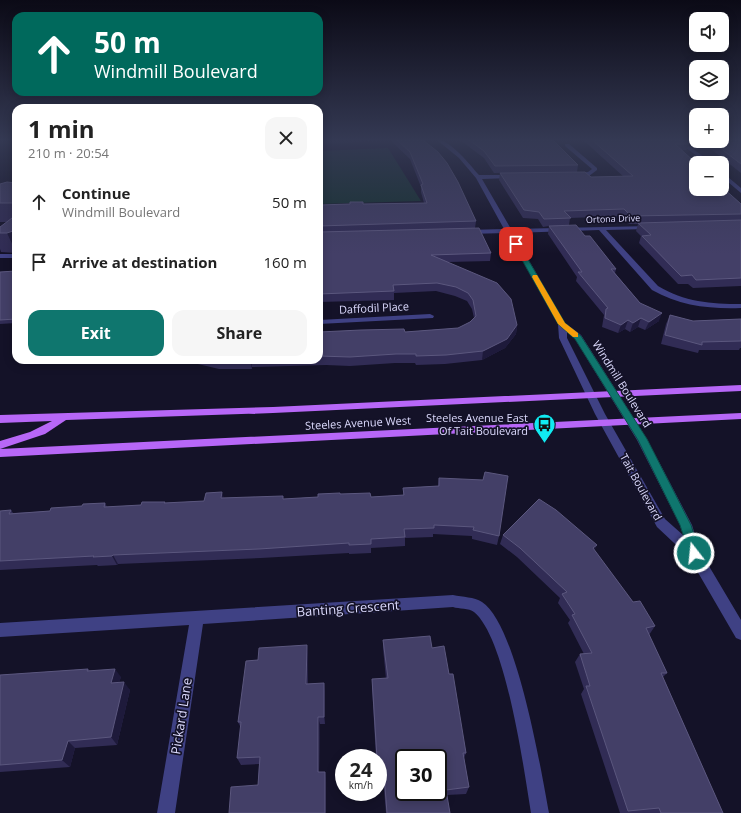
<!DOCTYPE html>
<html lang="en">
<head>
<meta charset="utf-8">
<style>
	:root { --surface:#fff; --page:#f6f6f6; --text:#222; --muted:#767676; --accent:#0f766e }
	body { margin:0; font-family:"Open Sans",sans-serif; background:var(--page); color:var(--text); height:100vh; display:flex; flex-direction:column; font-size:15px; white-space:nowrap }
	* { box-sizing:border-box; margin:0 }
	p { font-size:13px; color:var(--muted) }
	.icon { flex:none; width:22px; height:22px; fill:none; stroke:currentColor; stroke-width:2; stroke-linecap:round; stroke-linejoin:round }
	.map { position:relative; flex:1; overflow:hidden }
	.panel { position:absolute; left:12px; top:104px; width:311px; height:260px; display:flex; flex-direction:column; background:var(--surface); border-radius:12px; box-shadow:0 2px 10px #0003 }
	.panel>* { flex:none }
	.guide { position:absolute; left:12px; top:12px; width:311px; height:84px; border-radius:12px; box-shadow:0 2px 10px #0003; background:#00695c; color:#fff; overflow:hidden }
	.buttons { position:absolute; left:689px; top:12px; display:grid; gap:8px }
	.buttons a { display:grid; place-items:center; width:40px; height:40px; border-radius:8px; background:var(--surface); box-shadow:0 2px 10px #0003; font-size:20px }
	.speed { position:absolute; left:335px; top:749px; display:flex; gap:8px; font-size:20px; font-weight:700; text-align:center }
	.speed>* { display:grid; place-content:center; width:52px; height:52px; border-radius:50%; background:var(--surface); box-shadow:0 2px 10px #0003; line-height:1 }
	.speed small { font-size:10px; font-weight:400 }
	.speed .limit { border:2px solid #111; border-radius:6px; background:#fff; color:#111 }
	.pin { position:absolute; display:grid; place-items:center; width:34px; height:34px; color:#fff; margin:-17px; border-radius:8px; box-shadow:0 2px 6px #0006 }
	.me { position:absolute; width:44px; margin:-22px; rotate:344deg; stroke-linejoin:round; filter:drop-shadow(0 0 3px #0008) }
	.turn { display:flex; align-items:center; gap:14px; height:84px; padding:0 16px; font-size:18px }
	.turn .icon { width:52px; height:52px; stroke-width:2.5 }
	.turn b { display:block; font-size:28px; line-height:34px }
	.round { display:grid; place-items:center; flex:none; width:42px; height:42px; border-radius:12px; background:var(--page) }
	.summary { display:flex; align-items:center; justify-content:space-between; height:68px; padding:0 16px }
	h1 { font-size:24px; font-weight:700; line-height:30px }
	.cta { display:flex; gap:8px; margin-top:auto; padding:8px 16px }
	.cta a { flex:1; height:46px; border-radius:12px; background:var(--accent); color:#fff; font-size:16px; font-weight:700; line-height:46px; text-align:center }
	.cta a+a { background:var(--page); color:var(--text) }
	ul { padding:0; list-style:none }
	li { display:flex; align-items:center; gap:12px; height:60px; padding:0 16px }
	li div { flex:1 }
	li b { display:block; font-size:15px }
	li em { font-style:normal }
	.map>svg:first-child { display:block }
	.green { fill:#15322f }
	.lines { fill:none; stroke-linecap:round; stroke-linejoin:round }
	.minor { fill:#3f4184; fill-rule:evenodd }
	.major { fill:#b767f7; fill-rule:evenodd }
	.wall { fill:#312c55 }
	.shaded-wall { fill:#1e1a3b }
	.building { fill:#433f67; stroke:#5b577e; fill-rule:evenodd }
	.route { fill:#0f766e; stroke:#0a4d48 }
	.slow { fill:#f59e0b }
	.labels { text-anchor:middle; stroke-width:3.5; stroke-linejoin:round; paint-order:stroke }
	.far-street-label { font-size:9px; fill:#dcdafd; stroke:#141228 }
	.street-label { font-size:11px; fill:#dcdafd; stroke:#141228 }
	.poi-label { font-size:11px; fill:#dcdafd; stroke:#141228; text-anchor:end }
	.near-street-label { font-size:13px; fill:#dcdafd; stroke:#141228 }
</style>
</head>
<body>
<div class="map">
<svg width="741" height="813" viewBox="0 0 741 813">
	<rect width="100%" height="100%" fill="#141228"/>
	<path class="green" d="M388,148L421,201L319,204V151Z"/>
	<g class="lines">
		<path class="minor" d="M437,140C451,140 470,165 479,175H514V177L512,178L482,179L511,229L651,226L652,227L649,229L606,230L658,286C684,302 711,304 741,304V308C709,309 680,306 652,290L599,230L513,233L565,323L581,335L647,439L692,525L700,551L741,620V640L736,638L689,557L657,527L595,414L559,338L558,324L507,233L467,234L464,232L467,230L504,229L476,178L459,158ZM567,332L575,339L637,440L680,525L683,535L665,519L605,414L567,338Z
			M676,140H681L712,163H706Z
			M565,144H569L597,168V170L589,176H572V174L588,172L592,169L565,146Z
			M722,172L741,188V193L722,177Z
			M0,254H16V258H0Z
			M430,314L434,316L433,318L319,324V320Z
			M453,595C463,597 474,597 482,602C517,625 541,770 549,813H531C524,770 506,638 474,612C469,608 459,609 453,607L203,624L175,813H157L189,625L0,637V623Z"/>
		<path class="major" d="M741,385V391L273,413L66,420L45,434L0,449V441L30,432L52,421L0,423V415L273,407Z
			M741,413V419L0,457V449Z"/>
	</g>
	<path class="wall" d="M390,140H423L476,221L475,228L491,253L490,261L448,262L517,325L516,334L505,348L482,360L445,364L416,365L415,363H395L350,366L326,365L252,367V369H219L181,360H319V332H405L458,328L470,322L474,318L472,309L467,301L455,296L436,291L394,293V300L319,302V205L424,203L421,192V187L410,159Z
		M460,140H553L578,165L577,172L494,173L484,158Z
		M583,140H741V173L712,150H697L689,144L687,150H682L741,204V286L693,288L688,284H678L639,243L641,236L636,231L638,224H629L622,216L570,218L569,225L585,236L616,269L615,273L640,303L659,321L645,330L638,327L630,332L625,329L618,333L602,327L604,315L576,281L577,277L548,234L549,226L543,227L538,219L523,218L499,180L500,173L591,177H624Z
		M16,183V253L1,252L0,249V227L7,222H0V184Z
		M16,271V323L0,324V272Z
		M670,315L693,321L741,319V348H740L739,350H699L698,353L661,344L666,324Z
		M439,478L499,536L497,545L472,539V536L433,534V537L405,538V546L371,548V553L349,554V553L261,558L118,564L117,565L98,566L97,565L0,570V511L11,510L13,513L50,511L105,503L107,507L141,505L165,502L166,503L204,501L224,498L284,499L318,497L340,494L371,497L403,495V488L438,486Z
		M503,535L597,545L594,550L633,602L655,626L649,635L667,673L663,677L723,813H620L581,694L584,689L575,662L580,654H584L568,623L570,620L558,603L560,598L517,557L500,544Z
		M383,640L432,648L449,674L466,753L464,758L469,787L466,794L447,795L450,813H386L382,766L378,767V758H376L372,687V679H386L383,648Z
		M308,653V684L325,691V724H320L319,772L326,778V813H229L258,785L259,764L241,765L237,758L241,728L238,722L258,660Z
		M88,669L90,671L121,677L119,682L130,690L117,745L75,748L70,767L0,772V675Z"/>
	<path class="shaded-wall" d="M319,140H385L319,145Z
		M16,230V252L7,233Z
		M662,313L659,321L645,330L649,322Z
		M641,318L638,327L630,332L633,323Z
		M628,320L625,329L618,333L621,325Z
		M517,325L516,334L505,348L482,360L483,351Z
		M250,360H251L252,367V369Z
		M222,492L225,501L221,498Z
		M597,545L593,554V548Z
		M113,555L118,564L117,565L112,556Z
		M307,645L308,653L307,692L306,684Z
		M115,669L121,677L117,690L111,683Z
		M124,682L130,690L117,745L111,737Z
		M324,683L325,691V724L324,717Z
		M318,717L320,724L319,779L318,772Z
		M68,741L75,748L70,767L62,760Z
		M325,772L326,778V813H325Z"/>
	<path class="building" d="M397,140H423L438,152L447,163L458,182L476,221L319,226V205L350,204V202H363V204L427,203L421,185L423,184L410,152Z
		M469,140H553L578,165L495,166L484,151Z
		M592,140H684L689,144H675L696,163V189H722V187L741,204V214L631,216L624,209L564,211L571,218L544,219L539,212L524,210L500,173L585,172L591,177L633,176Z
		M694,140H696V141H722V140H741V164L715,144H700Z
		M7,182L16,183V203H0V184Z
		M16,215V230L7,233H0V227Z
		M741,220V278L696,280L692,275L681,276L642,236L651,235L638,223Z
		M576,225L585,236H590L616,269H611L640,303L662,313L649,322L641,318L633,323L628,320L621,325L605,318L606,309L608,308L578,272H582L549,226Z
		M479,228L491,253L431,255L497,283L511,299L517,325L507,339L483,351L446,355L416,356V354H396L350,357L319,356V332L361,330L404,329L405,332L458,328L470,322L476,316L473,300L468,293L456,287L437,283L393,285L394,291L319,294V232Z
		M16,271V319L0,320V272Z
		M670,315L693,321L741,319V341L702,342V345L665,335Z
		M485,472L508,476L499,536L473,530L474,527L434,525V528L404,529L405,537L371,539V544L349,545V543L259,549L113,555L112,556L93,557L94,556L0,561V511L11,510L9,514L50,511L51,508L82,506L83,504L105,503L104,507L141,505L142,502H165L164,503L204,501L206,493L222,492L221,498L283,496V499L318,497V494L340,493V494L370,493L371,497L404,495L403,488L439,486V478L483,480Z
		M539,499L556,510L597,545L593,548L633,602L640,601L655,626L646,628L667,673H661L723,813H661L659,808L628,811L586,686H590L580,654L592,653L572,615L575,614L562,594L567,592L520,548L503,535Z
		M430,636L432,648L444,646L449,674H453L466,753H463L469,787L446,790L450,813H387L383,760H378V758H377L372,679L388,678L383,640ZM404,758H438V792H404Z
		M307,645L306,684L324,683V717H318V772H325V813H229L231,787L258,785L260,757L237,758L241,722H238L246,661L258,660L259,648Z
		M88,669L87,671L115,669L111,683L124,682L111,737L68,741L62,760L0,765V675Z"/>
	<linearGradient id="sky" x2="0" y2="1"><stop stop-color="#0b0a16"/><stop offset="0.55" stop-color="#343953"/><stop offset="1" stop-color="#343953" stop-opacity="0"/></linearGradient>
	<rect width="741" height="254" fill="url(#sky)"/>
	<path class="route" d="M516,242L519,244L565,323L581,336L647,439L691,525L700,553L698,556L694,558L690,556L680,525L638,440L575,339L558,324L513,244Z"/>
	<path class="slow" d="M533,275H537L565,323L578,333V337H573L558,324L532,277Z"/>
	<defs>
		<symbol id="bus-pin" viewBox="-11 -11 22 30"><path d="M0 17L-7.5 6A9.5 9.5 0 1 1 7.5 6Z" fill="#11ebf2" stroke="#141228"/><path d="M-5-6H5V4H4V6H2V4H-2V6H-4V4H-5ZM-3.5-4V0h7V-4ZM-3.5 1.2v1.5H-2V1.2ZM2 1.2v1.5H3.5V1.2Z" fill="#111"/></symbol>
	</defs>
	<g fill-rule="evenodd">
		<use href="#bus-pin" x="532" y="412" width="25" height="34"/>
	</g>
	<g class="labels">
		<g class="far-street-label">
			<text transform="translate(613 219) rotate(-2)" y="3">Ortona Drive</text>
		</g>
		<g class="street-label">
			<text transform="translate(374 308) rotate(-3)" y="4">Daffodil Place</text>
			<text transform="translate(622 384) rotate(58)" y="4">Windmill Boulevard</text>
			<text transform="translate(358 423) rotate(-3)" y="4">Steeles Avenue West</text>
			<text transform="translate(641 487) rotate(61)" y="4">Tait Boulevard</text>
		</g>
		<g class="poi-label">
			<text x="528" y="422">Steeles Avenue East<tspan x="528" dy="13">Of Tait Boulevard</tspan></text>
		</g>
		<g class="near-street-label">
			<text transform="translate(348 608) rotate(-4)" y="5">Banting Crescent</text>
			<text transform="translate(181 716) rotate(-81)" y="5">Pickard Lane</text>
		</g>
	</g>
</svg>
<div class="buttons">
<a><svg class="icon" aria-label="sound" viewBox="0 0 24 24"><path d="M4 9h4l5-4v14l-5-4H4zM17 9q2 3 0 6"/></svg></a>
<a><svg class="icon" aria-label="layers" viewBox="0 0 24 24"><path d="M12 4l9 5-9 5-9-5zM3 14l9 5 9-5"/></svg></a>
<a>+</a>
<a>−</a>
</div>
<div class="speed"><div>24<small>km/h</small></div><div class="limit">30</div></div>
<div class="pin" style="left:516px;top:244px;background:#d93025"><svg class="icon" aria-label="arrive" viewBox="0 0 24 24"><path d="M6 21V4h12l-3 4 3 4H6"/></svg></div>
<svg class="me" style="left:694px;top:553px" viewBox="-20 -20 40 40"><circle r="17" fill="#0f766e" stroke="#fff" stroke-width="3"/><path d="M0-11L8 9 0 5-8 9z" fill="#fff"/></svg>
<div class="guide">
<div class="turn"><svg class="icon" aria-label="ahead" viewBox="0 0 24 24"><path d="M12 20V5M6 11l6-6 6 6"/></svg><div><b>50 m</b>Windmill Boulevard</div></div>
</div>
<section class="panel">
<div class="summary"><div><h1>1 min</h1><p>210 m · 20:54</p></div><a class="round"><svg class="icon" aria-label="close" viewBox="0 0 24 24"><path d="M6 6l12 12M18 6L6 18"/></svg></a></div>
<ul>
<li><svg class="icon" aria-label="ahead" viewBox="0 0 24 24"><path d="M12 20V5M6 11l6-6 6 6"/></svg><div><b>Continue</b><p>Windmill Boulevard</p></div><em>50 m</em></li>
<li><svg class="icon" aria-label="arrive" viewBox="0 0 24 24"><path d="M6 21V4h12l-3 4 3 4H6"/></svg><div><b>Arrive at destination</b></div><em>160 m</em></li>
</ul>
<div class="cta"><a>Exit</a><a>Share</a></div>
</section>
</div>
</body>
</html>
